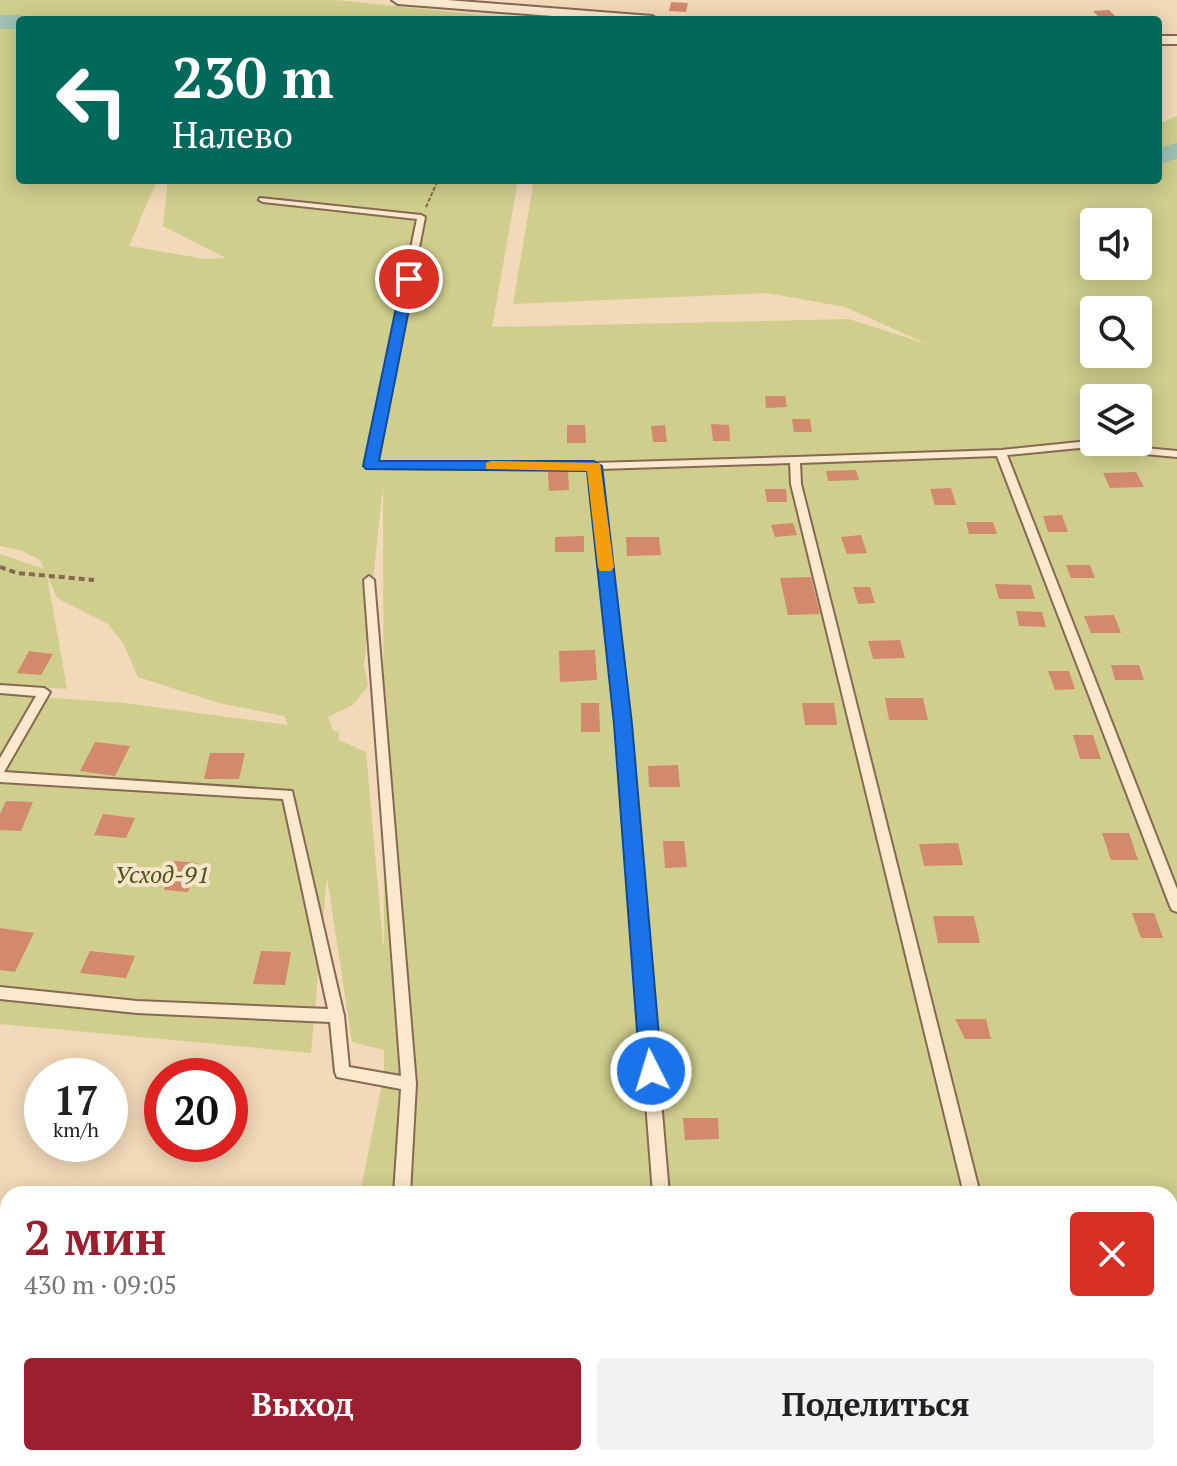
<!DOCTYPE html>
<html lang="ru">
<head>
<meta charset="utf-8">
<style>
	:root { --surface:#fff; --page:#f2f2f2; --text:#202124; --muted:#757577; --accent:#9c1f30 }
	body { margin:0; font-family:"PT Serif",serif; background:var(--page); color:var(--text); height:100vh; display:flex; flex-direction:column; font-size:30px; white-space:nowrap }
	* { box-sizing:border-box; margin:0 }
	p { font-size:26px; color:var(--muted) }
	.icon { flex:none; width:44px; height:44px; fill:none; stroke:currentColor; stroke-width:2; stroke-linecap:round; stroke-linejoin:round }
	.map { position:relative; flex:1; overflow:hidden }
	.drawer { position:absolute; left:0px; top:1186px; width:1178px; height:280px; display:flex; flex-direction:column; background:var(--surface); border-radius:24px 24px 0 0; box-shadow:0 4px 20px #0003 }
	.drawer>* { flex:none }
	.guide { position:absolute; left:16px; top:16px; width:1146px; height:168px; border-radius:8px; box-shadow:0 4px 20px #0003; background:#00695c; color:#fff; overflow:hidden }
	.buttons { position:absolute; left:1080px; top:208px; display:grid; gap:16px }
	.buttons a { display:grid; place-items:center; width:72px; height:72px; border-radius:8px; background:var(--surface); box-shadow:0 4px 20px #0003; font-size:40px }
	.speed { position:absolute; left:24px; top:1058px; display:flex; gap:16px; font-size:40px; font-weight:700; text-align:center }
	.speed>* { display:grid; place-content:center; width:104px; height:104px; border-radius:50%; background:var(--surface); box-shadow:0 4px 20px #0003; line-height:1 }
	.speed small { font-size:20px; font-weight:400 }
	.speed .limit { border:12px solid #d22; background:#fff; color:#111 }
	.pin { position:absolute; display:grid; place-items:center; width:68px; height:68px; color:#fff; margin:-34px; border:4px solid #fff; border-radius:50%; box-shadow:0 2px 8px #0007 }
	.me { position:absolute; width:88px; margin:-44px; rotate:355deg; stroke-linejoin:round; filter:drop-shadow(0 0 6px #0008) }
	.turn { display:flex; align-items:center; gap:28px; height:168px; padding:0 24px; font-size:36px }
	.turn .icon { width:104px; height:104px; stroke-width:2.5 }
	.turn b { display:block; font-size:56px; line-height:68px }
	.round { display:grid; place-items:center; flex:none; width:84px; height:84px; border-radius:8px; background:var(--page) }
	.overview { display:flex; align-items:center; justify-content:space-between; height:136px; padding:0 24px }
	h1 { font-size:48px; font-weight:700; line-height:60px; color:var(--accent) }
	.button { display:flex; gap:16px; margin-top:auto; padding:16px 24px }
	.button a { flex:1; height:92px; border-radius:8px; background:var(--accent); color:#fff; font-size:32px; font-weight:700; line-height:92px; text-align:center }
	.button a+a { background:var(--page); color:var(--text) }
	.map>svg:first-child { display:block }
	.green { fill:#cfce8d; fill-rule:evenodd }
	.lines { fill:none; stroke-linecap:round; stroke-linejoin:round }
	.river { fill:#9ec1b2; fill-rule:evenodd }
	.building { fill:#d2896c }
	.lane-casing { stroke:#886853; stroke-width:4 }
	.street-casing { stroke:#886853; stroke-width:4 }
	.path-far1 { stroke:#886853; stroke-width:2; stroke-dasharray:4 2; stroke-linecap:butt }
	.path { stroke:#886853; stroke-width:4; stroke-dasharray:6 4; stroke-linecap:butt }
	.lane { fill:#fbe8cd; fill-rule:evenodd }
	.street { fill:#fbe8cd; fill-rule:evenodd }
	.route { fill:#1a73e8; stroke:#114b97; stroke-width:2 }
	.slow { fill:#f59e0b }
	.labels { text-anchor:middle; stroke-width:8; stroke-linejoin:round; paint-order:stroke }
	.park-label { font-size:24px; font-style:italic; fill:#4d541e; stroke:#f8e4c9 }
</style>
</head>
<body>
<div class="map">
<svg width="1177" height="1466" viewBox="0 0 1177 1466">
	<rect width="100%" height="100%" fill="#f1d9b9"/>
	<path class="green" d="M0,0H336L530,20H20V180H157L129,246L205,259L226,258L163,226L168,180H518L492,327L849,319L927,344L845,307L767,293L513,304L534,180H1158V124L1177,116V1466H307L309,1458H1170V1194H360L384,1074V1050L352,1042L327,877L311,1053L0,1024V694L124,703L288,725L284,716L219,703L138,677L123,643L108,624L57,598L47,575L67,689L0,684V554L44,569L40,560L20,550L0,546ZM1094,222H1138V266H1094ZM1094,310H1138V354H1094ZM1094,398H1138V442H1094ZM383,486L384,944H383L366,752L339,740V732L333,731L328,717L353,705L368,686L364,666Z"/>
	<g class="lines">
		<path class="river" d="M0,15H20L30,20H20V29H0Z
			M1177,143V159L1158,164V148Z"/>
	</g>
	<path class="building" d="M671,2L688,3L686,12L669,11Z
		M1109,10L1118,19L1102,20L1093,11Z
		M765,396H785L787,407L766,408Z
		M792,419H810L812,432H794Z
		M711,424L729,425L730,441H713Z
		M567,425H585L586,443H567Z
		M665,425L667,442H653L651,426Z
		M856,470L859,480L828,481L826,471Z
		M568,471L569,490L549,491L548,472Z
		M1136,472L1144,487L1110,488L1103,473Z
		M951,488L956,505H935L930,489Z
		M765,489H786L787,502H767Z
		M1062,515L1068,532H1048L1043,516Z
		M966,522H993L997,534H969Z
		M793,523L797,535L775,537L771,525Z
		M861,535L867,553L847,554L841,537Z
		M584,536V552H555V537Z
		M626,537H659L661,555L627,556Z
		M1066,565H1090L1095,578H1071Z
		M811,577L820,614L788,615L780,578Z
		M995,584L1031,585L1035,599H999Z
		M853,587H870L875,603L858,604Z
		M1016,611L1042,612L1046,627L1019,626Z
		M1114,615L1121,633H1091L1084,616Z
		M900,640L905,658L873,659L868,641Z
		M595,650L597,680L560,682L559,651Z
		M29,651L53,654L41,675L17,673Z
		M1111,665H1139L1144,680H1115Z
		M1048,671H1069L1075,689L1055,690Z
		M885,698H923L928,720H889Z
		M581,703H599L600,732H581Z
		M802,703H834L837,725H805Z
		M1073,735H1093L1101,759H1080Z
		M95,742L130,746L115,776L80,771Z
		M210,753H245L239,779H204Z
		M678,765L680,787H649L648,766Z
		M6,801L33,802L21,831L0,830V814Z
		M103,814L135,818L126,838L94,835Z
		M1102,833H1129L1138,860H1111Z
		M663,841H684L687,867L665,868Z
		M958,843L963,865L924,866L919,844Z
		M174,861L198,863L188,892L164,890Z
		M1132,913H1154L1163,938H1141Z
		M933,916H974L980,943H938Z
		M0,928L34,933L15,972L0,970Z
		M90,951L135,956L126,978L80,973Z
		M261,951L291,952L285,985L253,984Z
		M955,1019H986L991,1039H965Z
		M683,1118H718L719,1139L685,1140Z
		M1085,1458H1123L1124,1466H1087Z"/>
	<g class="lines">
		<defs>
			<path id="lane" d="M260,198L421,215L425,217L377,463H594L795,457L1001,450L1079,442L1177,451V457L1079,448L1007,455L1177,889V912L1172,910L1170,906L997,456L800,463L801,484L980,1194H964L791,484L790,463L599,469L629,724L669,1194H653L617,724L589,469L367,468L366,466L417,219L263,202L259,200Z
				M369,576L374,580L416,1084L410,1194H394L401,1089L337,1077L335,1072L330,1022L137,1013L0,999V987L137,1001L328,1009L283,799L0,782V758L36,696L0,693V685L44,688L50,692L4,772L292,791L344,1016L349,1067L401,1076L364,580Z
				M376,1458H394L393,1466H375Z
				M672,1458H690L691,1466H673Z
				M1030,1458H1048L1050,1466H1032Z"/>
			<path id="street" d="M392,0H447L652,16L659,20H603L398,4Z
				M1158,36H1177V44H1158Z"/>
		</defs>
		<use href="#lane" class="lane-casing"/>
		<use href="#street" class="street-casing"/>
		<path class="path-far1" d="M426,207L438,180"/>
		<path class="path" d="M0,567L17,573L94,580"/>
		<use href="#lane" class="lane"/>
		<use href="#street" class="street"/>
	</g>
	<path class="route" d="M409,275L415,279L379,461H594L602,466L632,724L662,1071L659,1078L651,1081L643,1078L640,1071L614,724L587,471L366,469L363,466L402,279Z"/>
	<path class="slow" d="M491,461L600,463L614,567L611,571H600L598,567L587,471L486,469V463Z"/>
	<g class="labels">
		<g class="park-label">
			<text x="162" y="883">Усход-91</text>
		</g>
	</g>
</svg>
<div class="buttons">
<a><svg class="icon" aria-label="sound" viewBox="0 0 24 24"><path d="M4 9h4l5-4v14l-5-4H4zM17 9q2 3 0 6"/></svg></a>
<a><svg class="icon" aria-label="search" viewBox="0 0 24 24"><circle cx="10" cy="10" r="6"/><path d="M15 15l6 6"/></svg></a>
<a><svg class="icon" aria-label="layers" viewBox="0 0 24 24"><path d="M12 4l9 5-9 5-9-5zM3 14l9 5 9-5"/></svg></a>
</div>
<div class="speed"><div>17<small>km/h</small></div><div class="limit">20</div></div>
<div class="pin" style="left:409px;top:279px;background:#d93025"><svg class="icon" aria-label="arrive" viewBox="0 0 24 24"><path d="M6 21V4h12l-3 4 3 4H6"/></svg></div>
<svg class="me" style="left:651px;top:1071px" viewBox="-20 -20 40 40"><circle r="17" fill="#1a73e8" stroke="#fff" stroke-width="3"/><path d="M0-11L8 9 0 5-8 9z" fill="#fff"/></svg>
<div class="guide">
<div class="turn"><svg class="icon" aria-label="left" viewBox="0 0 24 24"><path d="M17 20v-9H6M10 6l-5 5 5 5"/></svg><div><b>230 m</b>Налево</div></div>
</div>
<section class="drawer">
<div class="overview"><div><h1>2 мин</h1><p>430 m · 09:05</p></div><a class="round" style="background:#d93025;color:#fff"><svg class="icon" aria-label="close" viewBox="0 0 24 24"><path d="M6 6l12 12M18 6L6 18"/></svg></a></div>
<div class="button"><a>Выход</a><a>Поделиться</a></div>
</section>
</div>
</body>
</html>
